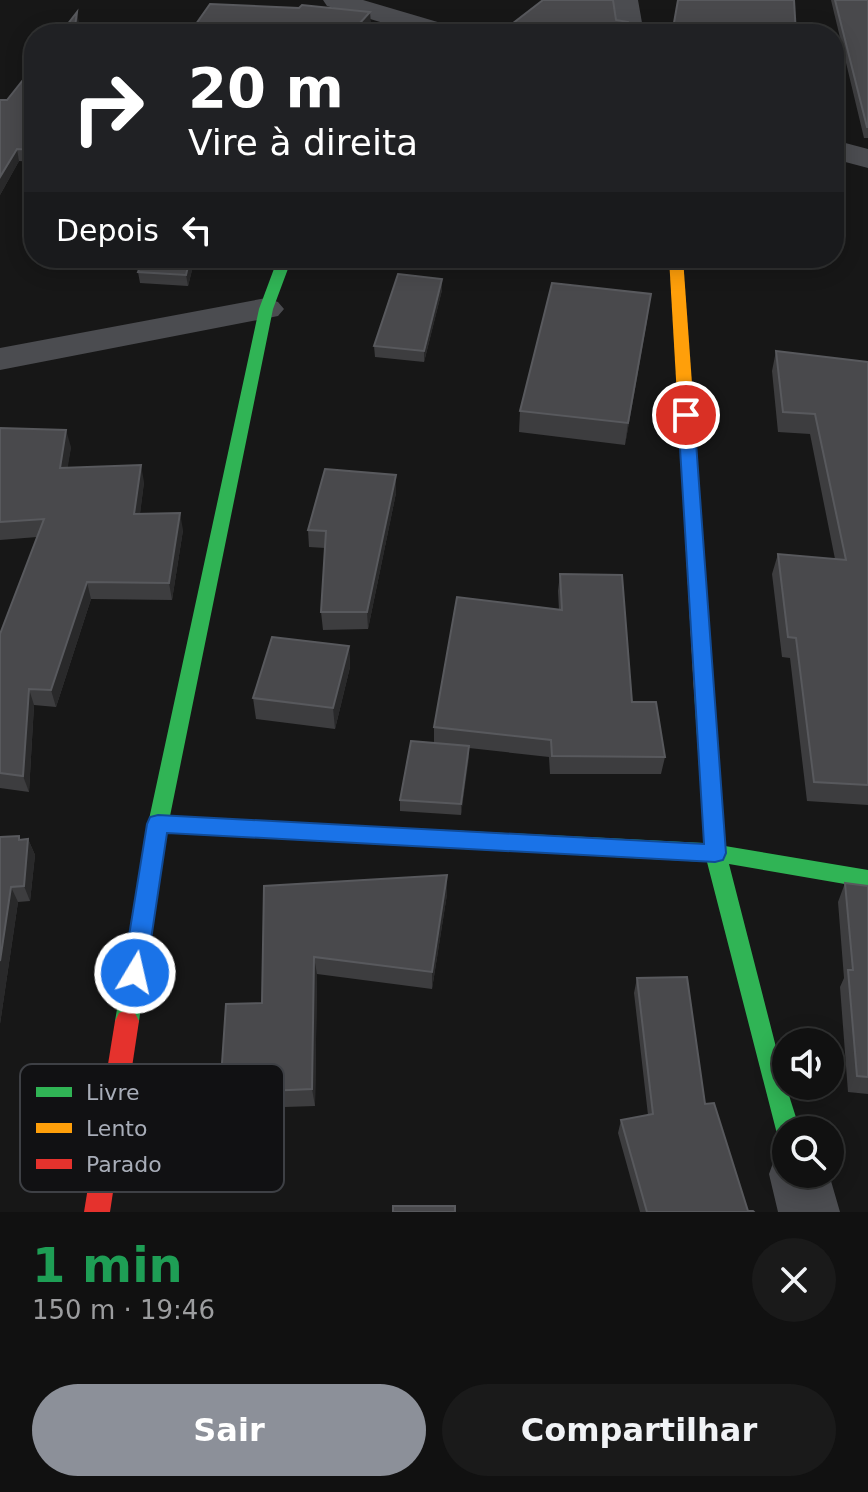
<!DOCTYPE html>
<html lang="pt">
<head>
<meta charset="utf-8">
<style>
	:root { --surface:#111; --page:#1a1a1a; --text:#f1f3f6; --muted:#9c9d9f; --line:#303131; --accent:#8c9099 }
	body { margin:0; font-family:"DejaVu Sans",sans-serif; background:var(--page); color:var(--text); height:100vh; display:flex; flex-direction:column; font-size:30px; white-space:nowrap }
	* { box-sizing:border-box; margin:0 }
	p { font-size:26px; color:var(--muted) }
	.icon { flex:none; width:44px; height:44px; fill:none; stroke:currentColor; stroke-width:2; stroke-linecap:round; stroke-linejoin:round }
	.map { position:relative; height:1212px; overflow:hidden }
	.side { display:flex; flex-direction:column; background:var(--surface); flex:1 }
	.side>* { flex:none }
	.hud { position:absolute; left:24px; top:24px; width:820px; height:244px; border-radius:32px; box-shadow:0 4px 20px #0003,0 0 0 2px var(--line); background:#202124; color:#fff; overflow:hidden }
	.controls { position:absolute; left:772px; top:1028px; display:grid; gap:16px }
	.controls a { display:grid; place-items:center; width:72px; height:72px; border-radius:50%; background:var(--surface); box-shadow:0 4px 20px #0003,0 0 0 2px var(--line); font-size:40px }
	.pin { position:absolute; display:grid; place-items:center; width:68px; height:68px; color:#fff; margin:-34px; border:4px solid #fff; border-radius:50%; box-shadow:0 2px 8px #0007 }
	.me { position:absolute; width:88px; margin:-44px; rotate:9deg; stroke-linejoin:round; filter:drop-shadow(0 0 6px #0008) }
	.turn { display:flex; align-items:center; gap:28px; height:168px; padding:0 32px; font-size:36px }
	.turn .icon { width:104px; height:104px; stroke-width:2.5 }
	.turn b { display:block; font-size:56px; line-height:68px }
	.then { display:flex; align-items:center; height:76px; padding:0 32px; background:#0003; gap:16px; font-size:30px }
	.round { display:grid; place-items:center; flex:none; width:84px; height:84px; border-radius:42px; background:var(--page) }
	.overview { display:flex; align-items:center; justify-content:space-between; height:136px; padding:0 32px }
	h1 { font-size:48px; font-weight:700; line-height:60px; color:#1e9e55 }
	.button { display:flex; gap:16px; margin-top:auto; padding:16px 32px }
	.button a { flex:1; height:92px; border-radius:48px; background:var(--accent); color:#fff; font-size:32px; font-weight:700; line-height:92px; text-align:center }
	.button a+a { background:var(--page); color:var(--text) }
	.map>svg:first-child { display:block }
	.lines { fill:none; stroke-linecap:round; stroke-linejoin:round }
	.street { fill:#4b4c50; fill-rule:evenodd }
	.fast { fill:#30b455; fill-rule:evenodd }
	.slow { fill:#ff9f0a; fill-rule:evenodd }
	.jam { fill:#e5322d; fill-rule:evenodd }
	.wall { fill:#3d3d3f }
	.shaded-wall { fill:#29292a }
	.building { fill:#49494c; stroke:#58595d; stroke-width:2 }
	.route { fill:#1a73e8; stroke:#114b97; stroke-width:2 }
	.key { fill:#111113; stroke:#3e4045; stroke-width:2 }
	.key-label { font-size:22px; fill:#a8adb8 }
</style>
</head>
<body>
<div class="map">
<svg width="868" height="1212" viewBox="0 0 868 1212">
	<rect width="100%" height="100%" fill="#171717"/>
	<g class="lines">
		<path class="street" d="M323,0H363L458,28L461,34H420L327,6Z
			M612,0H638L644,34H618Z
			M834,140L868,149V168L834,159Z
			M266,298L278,302L284,309L278,316L0,370V348Z
			M786,1149V1174H829L840,1212H778L769,1174L777,1152Z"/>
		<path class="fast" d="M278,258H292L273,309L170,816L704,843L694,690L697,685H711L714,690L725,846L868,870V888L729,864L786,1086L800,1130H786V1141L779,1139L776,1130L707,862L167,833L139,1021L135,1029L127,1032L119,1029L115,1021L148,824L259,309Z"/>
		<path class="slow" d="M669,258H683L714,690L711,695H697L694,690Z"/>
		<path class="jam" d="M127,1010L135,1013L139,1021L110,1212H84L115,1021L119,1013Z"/>
	</g>
	<path class="wall" d="M831,0H868V138H864Z
		M34,66V162L19,161L0,195V100H7Z
		M143,258H195L188,286L140,283L138,272Z
		M442,279V290L424,362L375,357L374,346Z
		M648,315L625,445L519,432L520,411Z
		M776,351L868,362V805L807,801L790,658L782,657L772,574L778,554L835,559L810,434L778,432L772,371Z
		M0,428L71,447L67,468L144,482L140,513L183,530L172,600L91,599L56,707L34,705L29,792L0,788V634L37,537L0,540Z
		M396,493L368,629L323,630L321,612L325,548L309,547L308,530Z
		M560,574L632,702L665,757L661,774H550L549,757L469,748L461,815L400,811V800L434,743V727L559,610L558,591Z
		M349,646L350,667L335,729L256,719L253,698Z
		M0,837L20,840L28,839L35,855L30,901L18,902L0,1024Z
		M447,875V894L432,989L317,974L315,1106L224,1109L220,1093L262,1003L264,886Z
		M845,883L868,886V1094L848,1092L840,987L844,978L838,902Z
		M637,978L705,1104L748,1211L754,1212H640L618,1133L621,1120L648,1115L634,993Z"/>
	<path class="shaded-wall" d="M77,12L79,23L78,34H74Z
		M370,12L371,23L361,34H350Z
		M17,149L19,161L0,195V177Z
		M190,258H195L188,286L186,275Z
		M442,279V290L424,362V351Z
		M651,294L648,315L625,445L628,423Z
		M66,430L71,447L65,485L60,468Z
		M141,465L144,482L138,531L134,514Z
		M396,475V493L368,629L367,612Z
		M180,513L183,530L172,600L169,583Z
		M87,582L91,599L56,707L51,690Z
		M349,646L350,667L335,729L333,708Z
		M29,689L34,705L29,792L23,776Z
		M469,746V758L461,815V804Z
		M28,839L35,855L30,901L24,886Z
		M447,875V894L432,989V972Z
		M11,887L18,902L0,1024V961Z
		M314,957L317,974L315,1106L312,1089Z"/>
	<path class="building" d="M543,0H613L616,20L628,22L626,34H499Z
		M678,0H794L796,34H672Z
		M835,0H868V127H867Z
		M210,4L299,8L302,5L370,12L350,34H189Z
		M77,12L74,34H60Z
		M34,66V150L17,149L0,177V100H7Z
		M143,258H190L186,275L138,272Z
		M398,274L442,279L424,351L374,346Z
		M552,283L651,294L628,423L520,411Z
		M776,351L868,362V785L814,782L796,638L788,637L778,554L846,560L815,414L783,412Z
		M0,428L66,430L60,468L141,465L134,514L180,513L169,583L87,582L51,690L29,689L23,776L0,773V634L44,519L0,522Z
		M325,469L396,475L367,612H321L326,531L308,530Z
		M560,574L622,575L632,702H656L665,757L552,756L551,740L434,727L457,597L562,610Z
		M272,637L349,646L333,708L253,698Z
		M411,741L469,746L461,804L400,800Z
		M19,836V840L28,839L24,886L11,887L0,961V837Z
		M447,875L432,972L314,957L312,1089L220,1093L226,1004L262,1003L264,886Z
		M845,883L868,886V1077L857,1076L848,970H853Z
		M687,977L705,1104L714,1103L748,1211H753L754,1212H647L621,1120L653,1114L637,978Z
		M393,1206H455V1212H393Z"/>
	<path class="route" d="M686,410L694,415L726,853L723,860L715,862L167,833L146,973L143,980L135,983L127,980L123,973L147,824L150,817L158,815L704,844L678,415Z"/>
	<rect x="20" y="1064" width="264" height="128" rx="12" class="key"/>
	<rect x="36" y="1087" width="36" height="10" fill="#30b455"/>
	<rect x="36" y="1123" width="36" height="10" fill="#ff9f0a"/>
	<rect x="36" y="1159" width="36" height="10" fill="#e5322d"/>
	<g class="key-label">
		<text x="86" y="1100">Livre</text>
		<text x="86" y="1136">Lento</text>
		<text x="86" y="1172">Parado</text>
	</g>
</svg>
<div class="controls">
<a><svg class="icon" aria-label="sound" viewBox="0 0 24 24"><path d="M4 9h4l5-4v14l-5-4H4zM17 9q2 3 0 6"/></svg></a>
<a><svg class="icon" aria-label="search" viewBox="0 0 24 24"><circle cx="10" cy="10" r="6"/><path d="M15 15l6 6"/></svg></a>
</div>
<div class="pin" style="left:686px;top:415px;background:#d93025"><svg class="icon" aria-label="arrive" viewBox="0 0 24 24"><path d="M6 21V4h12l-3 4 3 4H6"/></svg></div>
<svg class="me" style="left:135px;top:973px" viewBox="-20 -20 40 40"><circle r="17" fill="#1a73e8" stroke="#fff" stroke-width="3"/><path d="M0-11L8 9 0 5-8 9z" fill="#fff"/></svg>
<div class="hud">
<div class="turn"><svg class="icon" aria-label="right" viewBox="0 0 24 24"><path d="M7 20v-9h11M14 6l5 5-5 5"/></svg><div><b>20 m</b>Vire à direita</div></div>
<div class="then">Depois<svg class="icon" aria-label="left" viewBox="0 0 24 24"><path d="M17 20v-9H6M10 6l-5 5 5 5"/></svg></div>
</div>
</div>
<section class="side">
<div class="overview"><div><h1>1 min</h1><p>150 m · 19:46</p></div><a class="round"><svg class="icon" aria-label="close" viewBox="0 0 24 24"><path d="M6 6l12 12M18 6L6 18"/></svg></a></div>
<div class="button"><a>Sair</a><a>Compartilhar</a></div>
</section>
</body>
</html>
